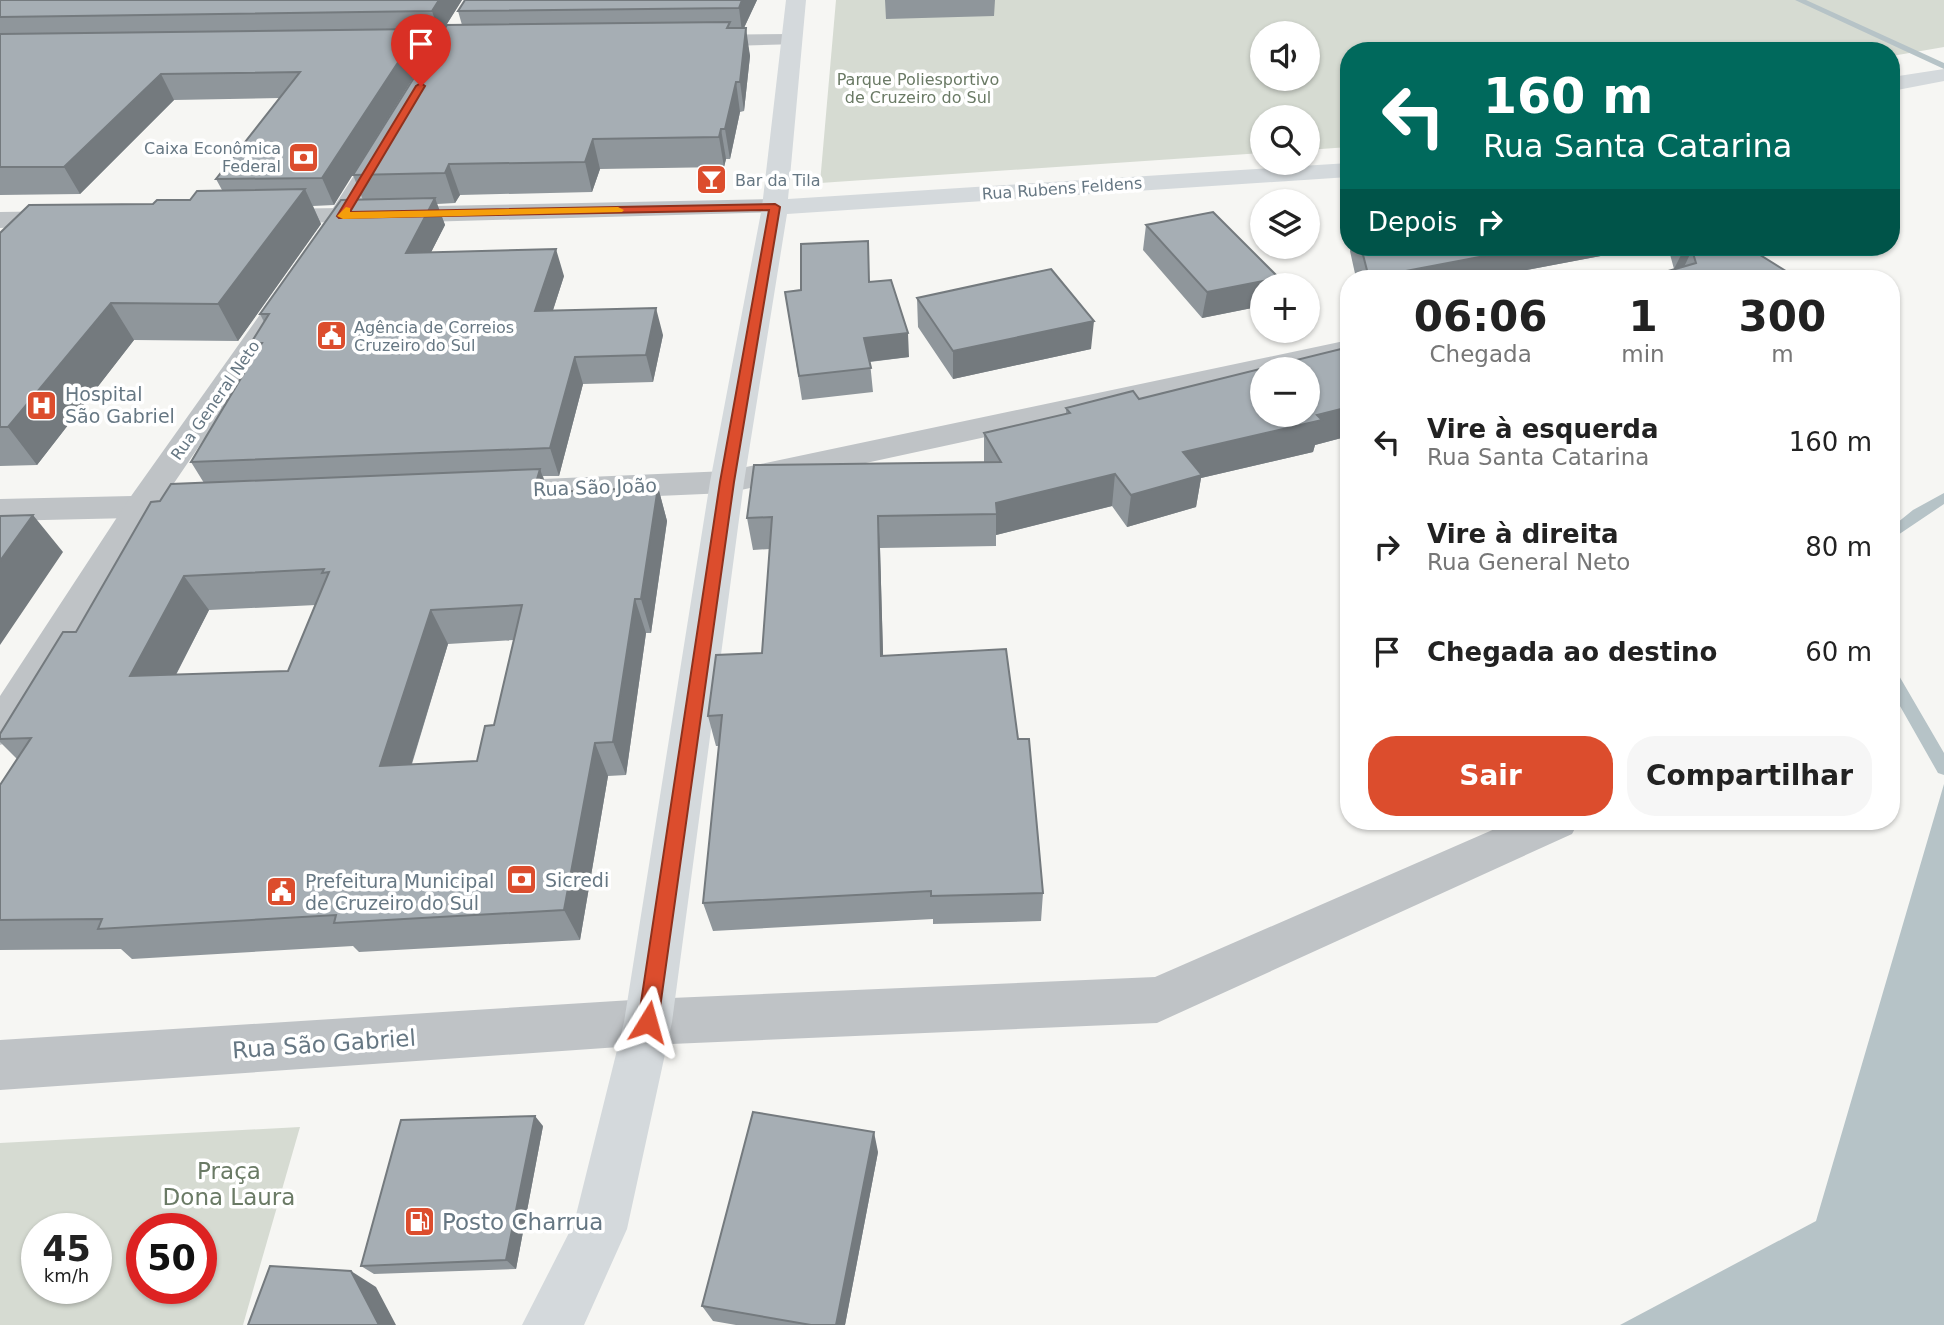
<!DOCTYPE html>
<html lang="pt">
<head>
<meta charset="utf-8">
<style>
	:root { --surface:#fff; --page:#f6f6f6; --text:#222; --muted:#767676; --accent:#dc4d2d }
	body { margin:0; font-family:"DejaVu Sans",sans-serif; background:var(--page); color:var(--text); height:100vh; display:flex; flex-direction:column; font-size:26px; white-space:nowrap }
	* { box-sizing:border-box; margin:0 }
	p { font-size:23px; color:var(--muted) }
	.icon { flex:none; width:38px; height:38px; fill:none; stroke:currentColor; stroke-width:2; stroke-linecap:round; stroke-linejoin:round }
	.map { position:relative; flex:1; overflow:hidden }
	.sheet { position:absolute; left:1340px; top:270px; width:560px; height:560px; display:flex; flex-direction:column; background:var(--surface); border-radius:28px; box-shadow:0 2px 5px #0004 }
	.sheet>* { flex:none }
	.hud { position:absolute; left:1340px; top:42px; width:560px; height:214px; border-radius:28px; box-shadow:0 2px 5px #0004; background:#00695c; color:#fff; overflow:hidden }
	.tools { position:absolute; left:1250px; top:21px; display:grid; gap:14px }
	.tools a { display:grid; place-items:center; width:70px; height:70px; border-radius:50%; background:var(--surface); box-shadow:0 2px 5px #0004; font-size:35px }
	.speed { position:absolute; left:21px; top:1213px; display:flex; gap:14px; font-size:35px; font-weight:700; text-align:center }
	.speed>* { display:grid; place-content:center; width:91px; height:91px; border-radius:50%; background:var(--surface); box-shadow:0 2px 5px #0004; line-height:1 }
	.speed small { font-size:18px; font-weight:400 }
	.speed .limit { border:10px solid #d22; background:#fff; color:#111 }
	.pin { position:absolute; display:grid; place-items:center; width:60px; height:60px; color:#fff; margin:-72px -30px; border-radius:50% 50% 50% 0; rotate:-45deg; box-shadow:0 0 7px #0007 }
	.pin .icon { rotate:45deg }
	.me { position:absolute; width:77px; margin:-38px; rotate:8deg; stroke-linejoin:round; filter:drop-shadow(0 0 5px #0008) }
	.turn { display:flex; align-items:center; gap:24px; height:147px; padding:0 28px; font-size:32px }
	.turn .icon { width:91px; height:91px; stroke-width:2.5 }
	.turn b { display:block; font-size:49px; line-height:60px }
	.then { display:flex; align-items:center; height:66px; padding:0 28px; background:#0003; gap:14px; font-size:26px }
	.eta { display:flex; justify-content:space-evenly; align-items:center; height:119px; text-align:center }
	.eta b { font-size:42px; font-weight:600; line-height:49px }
	.primary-button { display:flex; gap:14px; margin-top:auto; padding:14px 28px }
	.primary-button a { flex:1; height:80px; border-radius:28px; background:var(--accent); color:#fff; font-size:28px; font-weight:600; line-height:80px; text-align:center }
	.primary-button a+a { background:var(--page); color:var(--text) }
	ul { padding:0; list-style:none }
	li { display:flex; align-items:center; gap:21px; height:105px; padding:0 28px }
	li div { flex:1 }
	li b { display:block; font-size:26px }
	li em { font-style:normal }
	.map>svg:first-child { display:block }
	.green { fill:#d6dbd2; fill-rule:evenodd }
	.water { fill:#b6c3c7 }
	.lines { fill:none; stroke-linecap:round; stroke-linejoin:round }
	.stream { fill:#b6c3c7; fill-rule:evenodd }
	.minor { fill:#bfc3c6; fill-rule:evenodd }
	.tertiary { fill:#bfc3c6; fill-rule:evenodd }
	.secondary { fill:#d4d9dc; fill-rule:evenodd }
	.wall { fill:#8f969b; fill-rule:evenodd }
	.shaded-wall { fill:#747a7e }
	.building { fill:#a6aeb4; stroke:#747a7e; stroke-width:2; fill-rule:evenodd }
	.route { fill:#dc4d2d; stroke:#8f321d; stroke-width:2 }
	.slow { fill:#f59e0b }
	.labels { text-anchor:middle; stroke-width:7; stroke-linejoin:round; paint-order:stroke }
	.far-park-label { font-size:16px; fill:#6a7a65; stroke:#fff }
	.far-poi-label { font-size:16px; fill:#667783; stroke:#fff; text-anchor:start }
	.far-street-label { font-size:16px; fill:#667783; stroke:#fff }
	.poi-label { font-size:19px; fill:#667783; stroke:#fff; text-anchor:start }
	.street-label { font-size:19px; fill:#667783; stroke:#fff }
	.near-street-label { font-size:23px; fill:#667783; stroke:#fff }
	.near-park-label { font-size:23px; fill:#6a7a65; stroke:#fff }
	.near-poi-label { font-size:23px; fill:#667783; stroke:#fff; text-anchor:start }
</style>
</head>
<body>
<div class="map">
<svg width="1944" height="1325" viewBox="0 0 1944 1325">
	<rect width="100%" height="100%" fill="#f6f6f3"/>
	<path class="green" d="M836,0H1944V47L1892,56V51H1349V147L1307,150V117H1262V153L820,183ZM1262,33H1307V79H1262Z
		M300,1127L243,1325H0V1143ZM37,1228H96V1288H37ZM142,1228H201V1288H142Z"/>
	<path class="water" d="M1944,784V1325H1620L1816,1221Z"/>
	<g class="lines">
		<path class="stream" d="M1795,0H1806L1944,63V69Z
			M1944,493V504L1892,539V527L1913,510Z
			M1892,672L1898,674L1944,753V775L1938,773L1892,692Z"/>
		<path class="minor" d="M343,208L352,211L356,216L352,221L265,225L256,222L252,217L256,212L265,209Z
			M64,211L73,214L77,219L73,224L0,228V212Z
			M1349,340V358L1296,369H1262V377L727,493L495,503L483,500L478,492L483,484L495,481L727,471Z
			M176,495L188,498L193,506L188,514L176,517L0,521V499Z
			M1513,821H1579L1572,834L1157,1023L648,1045L0,1090V1040L648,999L1155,977Z"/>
		<path class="tertiary" d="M791,34L798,36L801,40L798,44L695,47L688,45L685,41L688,37L695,35Z
			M488,36L495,38L498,42L495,46L373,50L366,48L363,44L366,40L373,38Z
			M386,136L394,138L398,143L336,244L332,250L323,252L314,250L310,244L378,138Z
			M775,199L784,202L788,207L784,212L387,223L378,220L374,215L378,210L387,207Z
			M281,297L291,299L295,305L153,514L14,740L0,745V696L129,499L271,299Z"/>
		<path class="secondary" d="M786,0H806L788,199L1349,163V177L787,214L744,482L672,1022L627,1229L584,1325H522L574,1223L624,1022L710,482L762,207Z
			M1944,69V81L1892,91V77Z"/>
	</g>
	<path class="wall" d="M0,0H462L440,35L422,36L334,205L313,206L321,224L238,341L134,340L37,465L0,466V233L153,204L190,200L222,190L216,179L280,98L174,100L80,194L0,195Z
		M465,0H757L744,28L750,56L744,111L740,112L730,159H726L724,167L600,169L592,192L460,195L455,203L437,204L445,225L431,252L564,276L553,310L663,335L653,382L583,384L559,476H543L548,492L658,487L667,521L651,633H646L626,775L608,776L580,940L359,952L353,946L132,959L121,949L0,950V785L17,759L0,742V734L76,632L160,501L204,483L191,462L256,353L251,343L264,322L260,314L363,200L353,175L462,25L458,11ZM316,605L288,671L176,675L209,610ZM514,640L494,725L477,761L412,764L448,644Z
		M885,0H995L994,16L886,19Z
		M1146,225L1279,278L1278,285H1262V306L1202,318L1143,250Z
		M1351,247H1648L1485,278H1356L1350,251Z
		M1668,247H1716L1714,249L1797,278L1674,269Z
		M870,282L909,357L870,362L873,392L802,400L785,292Z
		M917,298L1091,349L953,379L918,327Z
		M1349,347V436L1315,445L1313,452L1201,478L1196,507L1127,527L1112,506L996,535V546L880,548L883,656L1018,739L1043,893L1041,921L933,924V919L713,931L703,903L719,746H716L708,716L762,653L770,549L753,550L747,518L984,462V433L1066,414V408L1139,399Z
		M543,1126L516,1269L374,1274L361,1266Z
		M878,1152L845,1325H736L713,1321L702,1306Z"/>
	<path class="shaded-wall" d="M439,0H462L440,35L432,11Z
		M742,0H757L742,32L739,8Z
		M746,28L750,56L744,111L740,82Z
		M420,29L428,54L334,205L322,178Z
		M161,74L174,100L80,194L64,167Z
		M736,82L740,112L730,159L725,129Z
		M721,129L726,159L724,167L719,137Z
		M593,139L600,169L592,192L585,162Z
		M449,164L460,195L455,203L445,173Z
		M305,189L321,224L238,341L218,304Z
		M435,198L445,225L417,280L406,253Z
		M1532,247H1648L1485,278H1369Z
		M1685,247H1716L1708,262L1696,263L1692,250L1684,267L1674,269Z
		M556,249L564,276L544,338L535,311Z
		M1279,278L1278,285H1262V306L1202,318L1207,292Z
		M111,303L134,340L37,465L8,427Z
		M656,308L663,335L653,382L646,355Z
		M1094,321L1091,349L953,379V351Z
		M908,333L909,357L866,362L864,338Z
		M575,357L583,384L559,476L550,448Z
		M1349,407V436L1315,445L1313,452L1201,478L1196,507L1127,527L1131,495L1183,452Z
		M540,469L552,503L533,493Z
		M1115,474L1112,506L996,535V503Z
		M658,487L667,521L651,633L641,599Z
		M33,515L63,552L0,645V561Z
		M878,516L880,548L884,687L881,656Z
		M184,576L209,610L158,709L130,676Z
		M635,599L646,633L626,775L613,742Z
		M431,610L448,644L401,798L380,766Z
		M595,743L608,776L580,940L564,910Z
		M535,1116L543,1126L516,1269L506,1260Z
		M874,1132L878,1152L845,1325H836Z
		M351,1271L376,1287L396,1325H379Z"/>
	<path class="building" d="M0,0H439L432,11L0,17Z
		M465,0H742L739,8L458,11Z
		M730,22L727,28H746L740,82H736L725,129H721L719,137L593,139L585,162L449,164L445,173L353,175L447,25Z
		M420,29L322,178L216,179L300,72L161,74L64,167H0V34Z
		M305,189L218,304L111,303L8,427H0V233L29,205L153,204L157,200H190L197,191Z
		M435,198L406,253L556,249L535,311L656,308L646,355L575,357L550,448L191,462L262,343H251L269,314H260L341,200Z
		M1213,212L1279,278L1207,292L1146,225Z
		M868,241L869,282L891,280L908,333L864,338L871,368L799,376L785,292L801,290V244Z
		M1361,247H1532L1369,278Z
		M1749,248L1797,278H1644L1696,263L1692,250Z
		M1051,269L1094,321L953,351L917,298Z
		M1349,347V407L1317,415L1322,420L1183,452L1202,475L1131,495L1115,474L996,503L997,514L878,516L881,656L1006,649L1018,739H1029L1043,893L931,896V891L703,903L722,715L708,716L716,655L762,653L772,517L747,518L754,465L1001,462L984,433L1070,413L1066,408L1133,391L1139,399ZM1262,369H1307V415H1262Z
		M540,469L533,493L658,487L641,599H635L613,742L595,743L564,910L334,923L336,915L98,929L102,919L0,920V785L31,738L0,739V734L63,632H76L151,502L160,501L171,484ZM324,569L322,573L329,572L288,671L130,676L184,576ZM522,605L494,725L485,726L477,761L380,766L431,610Z
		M33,515L0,561V516Z
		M753,1112L874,1132L836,1325H811L702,1306Z
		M535,1116L506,1260L361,1266L401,1120Z
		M270,1266L351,1271L379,1325H248Z"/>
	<path class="route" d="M421,83L425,86L350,212L775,204L780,207L734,482L658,1022L655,1029L648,1032L641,1029L638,1022L720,482L769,210L339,218L337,216L416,86Z"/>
	<path class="slow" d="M618,207L624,210L622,212L343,219L337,216L346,207L350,208V212Z"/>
	<defs>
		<symbol id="bank-square" viewBox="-11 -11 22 22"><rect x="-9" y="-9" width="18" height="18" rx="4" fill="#dc4d2d" stroke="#fff"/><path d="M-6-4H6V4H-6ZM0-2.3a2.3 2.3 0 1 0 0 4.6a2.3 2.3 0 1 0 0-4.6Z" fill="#fff"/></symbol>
		<symbol id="bar-square" viewBox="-11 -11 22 22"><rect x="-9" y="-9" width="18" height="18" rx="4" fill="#dc4d2d" stroke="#fff"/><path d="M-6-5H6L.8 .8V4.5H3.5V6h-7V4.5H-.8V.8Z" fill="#fff"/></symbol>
		<symbol id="civic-square" viewBox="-11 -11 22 22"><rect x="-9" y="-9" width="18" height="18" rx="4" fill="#dc4d2d" stroke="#fff"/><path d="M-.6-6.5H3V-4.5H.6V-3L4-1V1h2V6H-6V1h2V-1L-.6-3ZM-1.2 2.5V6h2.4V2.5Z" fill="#fff"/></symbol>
		<symbol id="hospital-square" viewBox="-11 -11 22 22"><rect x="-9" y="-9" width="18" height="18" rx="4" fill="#dc4d2d" stroke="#fff"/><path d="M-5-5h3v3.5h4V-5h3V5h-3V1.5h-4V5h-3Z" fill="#fff"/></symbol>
		<symbol id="fuel-square" viewBox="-11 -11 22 22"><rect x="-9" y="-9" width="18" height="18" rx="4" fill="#dc4d2d" stroke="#fff"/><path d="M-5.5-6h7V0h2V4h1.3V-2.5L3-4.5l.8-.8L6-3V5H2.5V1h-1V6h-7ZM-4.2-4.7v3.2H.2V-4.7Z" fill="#fff"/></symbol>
	</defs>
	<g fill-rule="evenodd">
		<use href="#bank-square" x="286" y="140" width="35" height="35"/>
		<use href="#bar-square" x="694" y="162" width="35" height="35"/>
		<use href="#civic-square" x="314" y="318" width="35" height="35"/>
		<use href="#hospital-square" x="24" y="388" width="35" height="35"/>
		<use href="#bank-square" x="504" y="862" width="35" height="35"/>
		<use href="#civic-square" x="264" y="874" width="35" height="35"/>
		<use href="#fuel-square" x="402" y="1204" width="35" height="35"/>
	</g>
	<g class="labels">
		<g class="far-park-label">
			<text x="918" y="85">Parque Poliesportivo<tspan x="918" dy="18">de Cruzeiro do Sul</tspan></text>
		</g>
		<g class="far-poi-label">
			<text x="281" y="154" text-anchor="end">Caixa Econômica<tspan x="281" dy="18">Federal</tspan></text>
			<text x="735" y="186">Bar da Tila</text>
			<text x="354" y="333">Agência de Correios<tspan x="354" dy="18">Cruzeiro do Sul</tspan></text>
		</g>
		<g class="far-street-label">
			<text transform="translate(1062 188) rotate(-4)" y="6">Rua Rubens Feldens</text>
			<text transform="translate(215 400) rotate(-55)" y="6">Rua General Neto</text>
		</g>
		<g class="poi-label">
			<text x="65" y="401">Hospital<tspan x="65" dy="22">São Gabriel</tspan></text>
			<text x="545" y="887">Sicredi</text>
			<text x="305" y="888">Prefeitura Municipal<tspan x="305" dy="22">de Cruzeiro do Sul</tspan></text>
		</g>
		<g class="street-label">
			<text transform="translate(595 487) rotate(-2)" y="7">Rua São João</text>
		</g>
		<g class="near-street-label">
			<text transform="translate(324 1044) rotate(-4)" y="8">Rua São Gabriel</text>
		</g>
		<g class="near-park-label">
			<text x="229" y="1179">Praça<tspan x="229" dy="26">Dona Laura</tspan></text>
		</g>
		<g class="near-poi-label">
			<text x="442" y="1230">Posto Charrua</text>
		</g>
	</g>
</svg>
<div class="tools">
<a><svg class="icon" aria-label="sound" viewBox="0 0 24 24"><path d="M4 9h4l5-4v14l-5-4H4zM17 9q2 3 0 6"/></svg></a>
<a><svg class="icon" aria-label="search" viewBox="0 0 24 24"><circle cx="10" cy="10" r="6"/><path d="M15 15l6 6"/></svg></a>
<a><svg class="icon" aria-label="layers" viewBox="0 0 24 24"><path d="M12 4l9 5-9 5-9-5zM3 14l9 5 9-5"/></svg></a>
<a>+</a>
<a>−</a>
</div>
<div class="speed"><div>45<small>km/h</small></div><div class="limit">50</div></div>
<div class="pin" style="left:421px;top:86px;background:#d93025"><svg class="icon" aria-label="arrive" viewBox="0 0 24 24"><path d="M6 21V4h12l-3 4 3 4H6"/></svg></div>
<svg class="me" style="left:648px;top:1022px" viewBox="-20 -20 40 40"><path d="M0-17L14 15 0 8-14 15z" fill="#dc4d2d" stroke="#fff" stroke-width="4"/></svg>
<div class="hud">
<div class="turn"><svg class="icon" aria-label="left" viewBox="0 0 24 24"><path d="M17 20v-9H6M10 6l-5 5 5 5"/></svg><div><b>160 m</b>Rua Santa Catarina</div></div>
<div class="then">Depois<svg class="icon" aria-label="right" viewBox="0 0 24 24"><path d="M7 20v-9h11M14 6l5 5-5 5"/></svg></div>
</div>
<section class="sheet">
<div class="eta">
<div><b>06:06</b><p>Chegada</p></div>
<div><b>1</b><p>min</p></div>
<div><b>300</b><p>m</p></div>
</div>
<ul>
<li><svg class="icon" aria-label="left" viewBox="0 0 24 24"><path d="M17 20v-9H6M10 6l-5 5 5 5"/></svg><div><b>Vire à esquerda</b><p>Rua Santa Catarina</p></div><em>160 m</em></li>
<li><svg class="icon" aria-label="right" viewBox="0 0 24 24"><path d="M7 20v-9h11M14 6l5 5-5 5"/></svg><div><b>Vire à direita</b><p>Rua General Neto</p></div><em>80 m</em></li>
<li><svg class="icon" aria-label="arrive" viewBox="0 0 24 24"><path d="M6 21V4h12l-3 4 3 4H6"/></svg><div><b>Chegada ao destino</b></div><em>60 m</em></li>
</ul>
<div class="primary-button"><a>Sair</a><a>Compartilhar</a></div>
</section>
</div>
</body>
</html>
